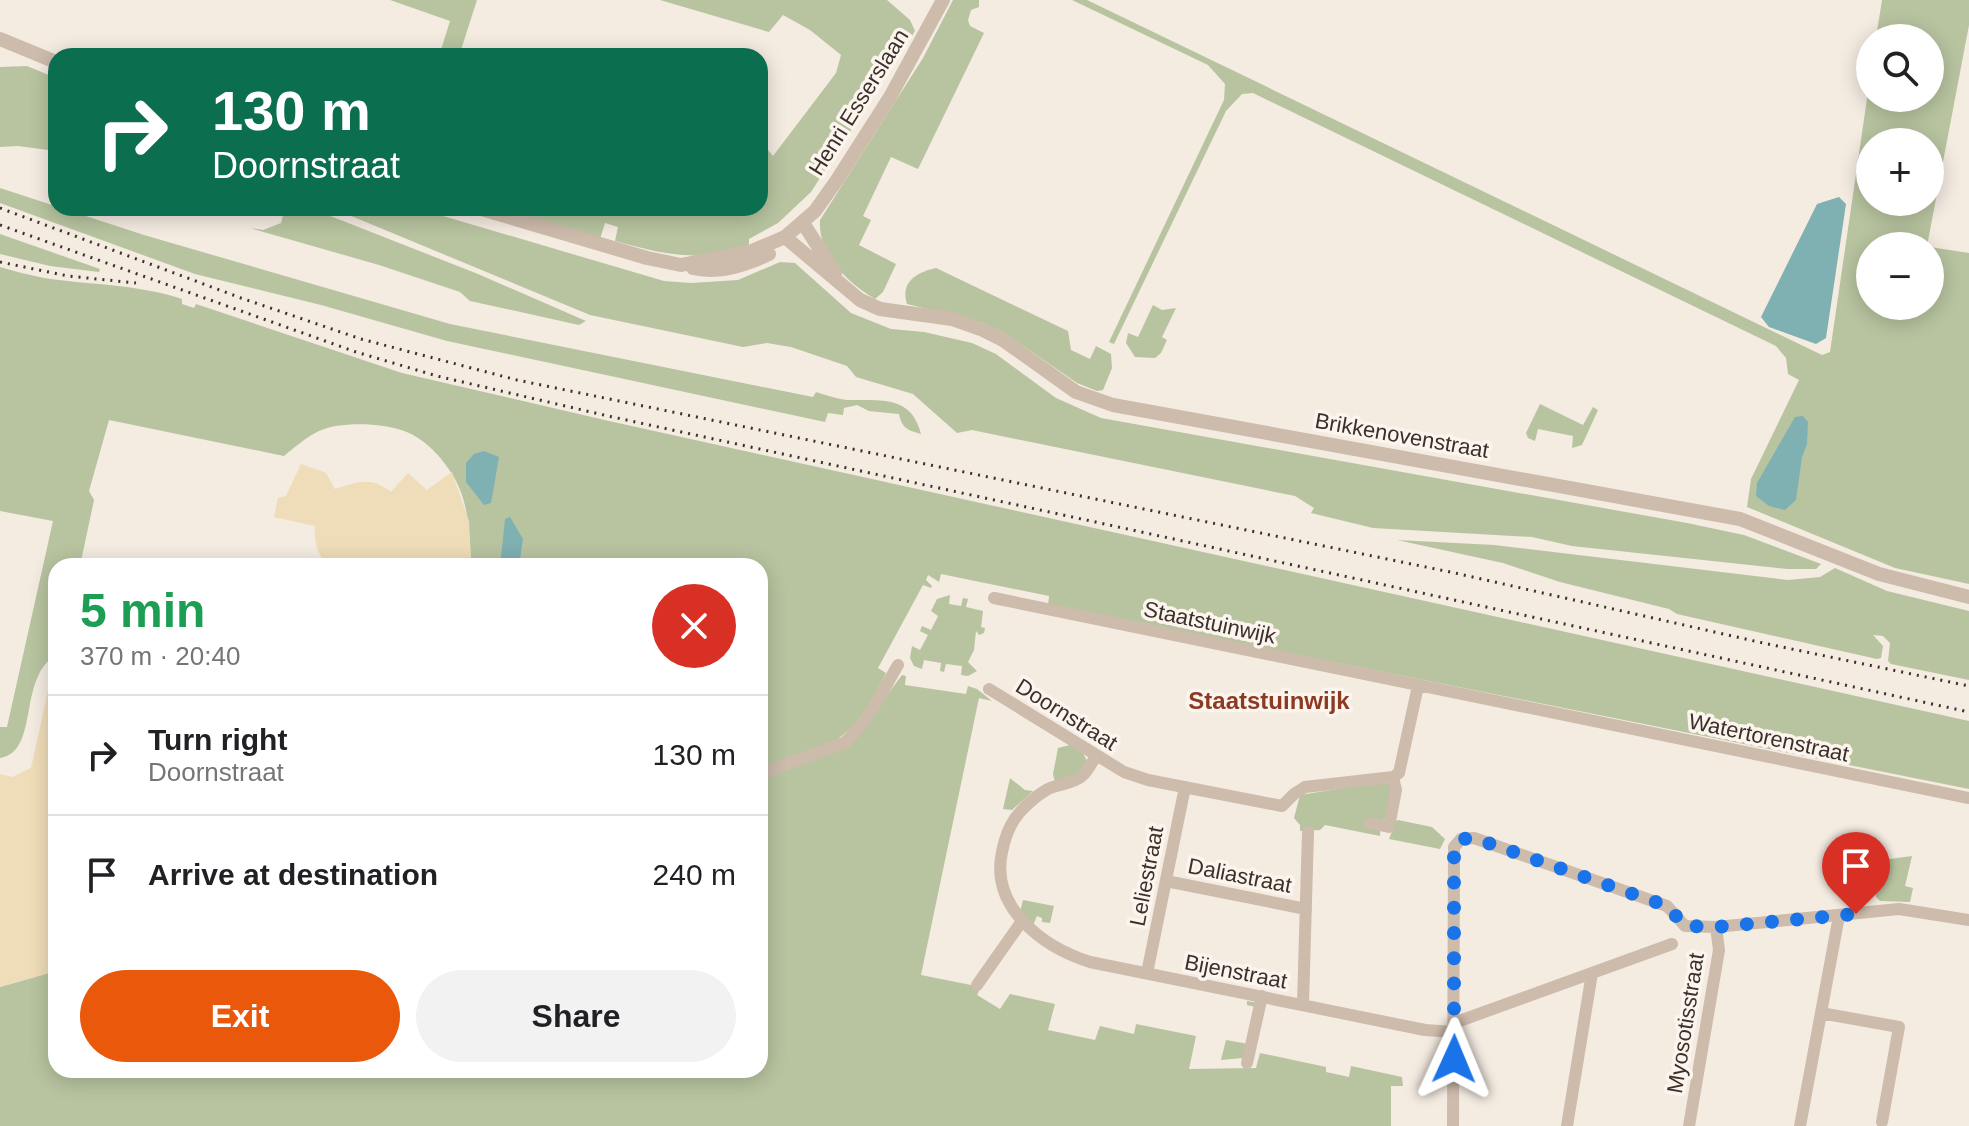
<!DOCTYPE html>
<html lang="en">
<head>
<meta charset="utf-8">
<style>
	:root { --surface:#fff; --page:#f2f2f2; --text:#202124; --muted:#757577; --line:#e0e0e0; --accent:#ea580c }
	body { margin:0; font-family:Arial,sans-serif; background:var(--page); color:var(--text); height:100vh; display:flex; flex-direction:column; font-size:30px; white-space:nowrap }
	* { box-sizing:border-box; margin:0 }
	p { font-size:26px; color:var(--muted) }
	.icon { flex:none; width:44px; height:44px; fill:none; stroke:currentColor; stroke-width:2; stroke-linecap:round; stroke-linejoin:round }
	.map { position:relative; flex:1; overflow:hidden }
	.sheet { position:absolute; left:48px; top:558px; width:720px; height:520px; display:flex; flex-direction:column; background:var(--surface); border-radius:24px; box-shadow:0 4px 20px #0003 }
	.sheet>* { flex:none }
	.hud { position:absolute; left:48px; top:48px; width:720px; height:168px; border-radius:24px; box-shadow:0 4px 20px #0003; background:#0b6e4f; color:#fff; overflow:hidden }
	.tools { position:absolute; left:1856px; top:24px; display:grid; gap:16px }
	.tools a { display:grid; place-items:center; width:88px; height:88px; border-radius:50%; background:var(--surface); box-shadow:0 4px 20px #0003; font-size:40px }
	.pin { position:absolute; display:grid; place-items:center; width:68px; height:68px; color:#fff; margin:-82px -34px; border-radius:50% 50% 50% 0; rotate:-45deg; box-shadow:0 0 8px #0007 }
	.pin .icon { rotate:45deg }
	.me { position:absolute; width:88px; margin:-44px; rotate:1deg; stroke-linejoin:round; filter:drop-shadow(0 0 6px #0008) }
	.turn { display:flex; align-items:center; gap:28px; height:168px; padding:0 32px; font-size:36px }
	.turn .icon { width:104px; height:104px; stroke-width:2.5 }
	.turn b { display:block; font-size:56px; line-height:68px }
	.round { display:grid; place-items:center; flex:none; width:84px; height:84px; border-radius:42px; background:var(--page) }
	.head { display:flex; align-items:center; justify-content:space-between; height:136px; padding:0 32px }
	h1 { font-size:48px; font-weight:600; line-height:60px; color:#1e9e55 }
	.cta { display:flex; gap:16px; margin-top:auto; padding:16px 32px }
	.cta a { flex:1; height:92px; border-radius:48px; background:var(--accent); color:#fff; font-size:32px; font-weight:600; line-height:92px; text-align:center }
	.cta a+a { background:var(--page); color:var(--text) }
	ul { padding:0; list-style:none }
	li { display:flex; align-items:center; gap:24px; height:120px; padding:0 32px; border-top:2px solid var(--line) }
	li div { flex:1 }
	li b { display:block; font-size:30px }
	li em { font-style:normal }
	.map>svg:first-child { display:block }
	.green { fill:#b8c4a0; fill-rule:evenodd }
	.sand { fill:#efdcb8 }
	.water { fill:#7fb0b2 }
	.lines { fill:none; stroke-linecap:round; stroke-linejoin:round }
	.minor { stroke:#cdbbac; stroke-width:12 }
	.tertiary { stroke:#cdbbac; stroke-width:14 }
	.rail { stroke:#3b302b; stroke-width:3; stroke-dasharray:2 6; stroke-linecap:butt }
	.route { stroke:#1a73e8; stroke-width:14; stroke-dasharray:0 25.2 }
	.labels { text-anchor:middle; stroke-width:7; stroke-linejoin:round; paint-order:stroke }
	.street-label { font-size:22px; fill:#3b302b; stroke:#fbf5ee }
	.neighbourhood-label { font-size:24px; font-weight:bold; fill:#8c3b22; stroke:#fbf5ee }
</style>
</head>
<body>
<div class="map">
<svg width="1969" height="1126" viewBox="0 0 1969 1126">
	<rect width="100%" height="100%" fill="#f4ebe1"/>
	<path class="green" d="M390,0H477L459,56H439L450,21Z
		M660,0H887L910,20L915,31L811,192L778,223L749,239V247C696,262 666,255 615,241L618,227L605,223L600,239L500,208H760V140L773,156L836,73L841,55L810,30L783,15L769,32Z
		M953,0H979V7L971,10L968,20L970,26L984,33L918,169L891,157L863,216L871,220L859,245L896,264L883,292L875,299C847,282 818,255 820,220L923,58Z
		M1072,0H1087L1822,355L1830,352L1870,78V98H1930V38H1876L1882,0H1969V25L1927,246H1870V306H1930V247L1969,253V584L1895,568L1747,507L1751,479L1799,380L1788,374L1786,358L1776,346L1253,93L1242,94L1226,111L1114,344L1109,342L1224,100L1225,84L1208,65ZM1870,142H1930V202H1870Z
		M27,66L56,78V151L18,146L0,147V67Z
		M0,188L144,235L450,324L813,397L816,392C826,395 837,399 847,400C879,401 911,394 921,434C907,430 902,428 899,414L869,411L857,405L844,408L843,415L828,413L825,422L447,341L321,305L195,274L0,203Z
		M285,208H310L478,274L586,321L579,325L470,301L460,292L379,265L250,228L263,230L281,223Z
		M332,208H416L664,281L691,283L738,280L780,262L795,263L851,313L891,329L924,332L972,343L996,354L1056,398L1101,418L1687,523L1744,535L1821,564L1816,569H1787L1572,546L1532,537L1373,528L1311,513L1314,508L1295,496L972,430L957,433L913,394L856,377L847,366L791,347L767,343L743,347L590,315Z
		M0,234L100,269L99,272L50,266L0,254Z
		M0,267C14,271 29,275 44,278C90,285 137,284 182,299V304L194,308L196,304L402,373L609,421L1969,721V789L1048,605L1049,596L941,574L939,582L928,575L926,580L932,586L931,588L923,585L878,668L886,673C850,746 832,746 760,771V566H471C470,534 469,498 450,471C440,455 422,437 404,431C383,423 340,421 319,431C306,437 295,447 284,456L109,420L89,491L94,500L80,566H56V655C17,678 40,752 0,758V727H7L53,521L0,511Z
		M936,268L1068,331L1071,350L1090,359L1096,346L1111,354L1112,368L1103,390L1097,391L1077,383L1006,334L981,322L907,304C900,282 917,272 936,268Z
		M1153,305L1162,310L1176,308L1162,337L1167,340L1161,353L1155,358L1135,357L1126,343L1128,333L1138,337Z
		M1540,404L1583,425L1593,407L1598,410L1582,445L1572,448L1573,436L1538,429L1535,441L1528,438L1526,433Z
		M1397,540L1494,545L1788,580L1820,577L1835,568L1887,591L1969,611V680L1891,664L1888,661L1890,643L1883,636L1873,635L1883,646L1881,658L1877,659L1677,614L1669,609L1560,582L1503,563Z
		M950,595L949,604L961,606L963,598L968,599L966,607L983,611L981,627L985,628L984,633L979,635L976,631L974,650L968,662L977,671L968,676L961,675L962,666L946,664L944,672L940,671L941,663L924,660L922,669L914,666L910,658L912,646L920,650L928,635L920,631L922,626L931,630L938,616L931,611L937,599Z
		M902,675L906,676L905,685L966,694L968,686L977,689L992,701L979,698L921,975L981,987L977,995L1000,1009L1010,994L1055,1004L1048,1030L1095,1040L1100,1026L1134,1034L1136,1024L1196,1036L1189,1069L1256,1068L1260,1053L1326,1067V1072L1349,1077L1351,1066L1402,1077L1403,1086H1391V1126H0V987L56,971V1070H760V778L849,746Z
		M1070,745L1083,753L1087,761L1079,773L1055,782L1053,774L1058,748Z
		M1010,778L1025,790L1033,791L1012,810L1003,809Z
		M1382,782L1391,785L1386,818L1381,821L1380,836L1325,825L1320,830L1300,831V825L1294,818L1300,795Z
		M1398,820L1432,827L1445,839L1440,849L1389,839L1396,821Z
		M1912,856L1905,886L1913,888L1910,902L1880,901L1876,897L1875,861Z
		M1023,900L1054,906L1050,923L1042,922V918L1037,916L1033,925L1020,912Z
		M1247,1001L1258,1003L1243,1058L1221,1060L1226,1040L1248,1044L1256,1007L1247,1005Z"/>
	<path class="sand" d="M301,464L326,473L335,489C358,482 371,476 391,492L408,473L427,490L452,472L469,521L471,566H330C317,555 314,543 315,526L274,517L278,498L286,496Z
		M56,684V892L50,902L53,909L56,911V971L0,987V774L12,777L31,768L49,687Z"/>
	<path class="water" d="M1839,197L1846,204L1826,338L1816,344L1769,327L1761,317L1817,204Z
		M1803,416L1808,422L1807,444L1802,457L1796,500L1785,510L1769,506L1756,496L1757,483L1795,417Z
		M484,451L499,457L491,503L484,505L466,482V463L474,454Z
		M510,517L523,539L519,566H500L505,519Z"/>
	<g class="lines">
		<path class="minor" d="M994,598L1969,798
			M989,689L1124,772L1148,780L1282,806L1294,794L1305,787L1393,777
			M1096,756C1092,762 1088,771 1082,776C1073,784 1058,784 1048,789C1041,793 1033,799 1028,804C1013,817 1006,832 1002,852C990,908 1043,947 1090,962L1425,1030L1454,1032
			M760,774L844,743C868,722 882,692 898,665
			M1370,823L1389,827L1396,790L1393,777L1399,773L1418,686
			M1166,881L1306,909
			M1147,973L1185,787
			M977,985L1022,921
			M1303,1004L1308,832
			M1821,1013L1899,1027L1882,1122
			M1454,1023L1672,944
			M1247,1063L1262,996
			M1453,1126L1454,847L1461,839L1474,838L1667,906L1685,926L1716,927L1899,909L1969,920
			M1567,1126L1592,973
			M1689,1126L1719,950L1716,927
			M1800,1126L1839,916"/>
		<path class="tertiary" d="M0,39L56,62
			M478,208L647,258L681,265L752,251L785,237L815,211L837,180L890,97L943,0
			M803,223L835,273
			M785,237L860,300L880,309L952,319L983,330L1003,340L1076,392L1113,405L1740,519L1879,574L1969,597
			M693,268C718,274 746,265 769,254"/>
		<path class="rail" d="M0,208L241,298L361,339L517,380L1455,573L1763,643L1969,686
			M0,225L356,352L437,376L608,416L1969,712
			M0,262L68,276L136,283"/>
	</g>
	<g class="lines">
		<path class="route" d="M1454,1059V847L1461,839L1474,838L1667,906L1685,926L1716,927L1856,914"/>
	</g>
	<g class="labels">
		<g class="street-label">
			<text transform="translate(858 102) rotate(-58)" y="8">Henri Esserslaan</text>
			<text transform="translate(1402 435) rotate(10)" y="8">Brikkenovenstraat</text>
			<text transform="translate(1210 622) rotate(12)" y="8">Staatstuinwijk</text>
			<text transform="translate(1067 714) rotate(32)" y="8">Doornstraat</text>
			<text transform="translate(1769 737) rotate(12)" y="8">Watertorenstraat</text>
			<text transform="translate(1240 875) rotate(11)" y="8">Daliastraat</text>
			<text transform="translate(1146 876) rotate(-79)" y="8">Leliestraat</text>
			<text transform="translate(1236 971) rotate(11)" y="8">Bijenstraat</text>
			<text transform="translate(1685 1023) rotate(-81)" y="8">Myosotisstraat</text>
		</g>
		<g class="neighbourhood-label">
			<text x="1269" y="709">Staatstuinwijk</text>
		</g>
	</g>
</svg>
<div class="tools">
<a><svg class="icon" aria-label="search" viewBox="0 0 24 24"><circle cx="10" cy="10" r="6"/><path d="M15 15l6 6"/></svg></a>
<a>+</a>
<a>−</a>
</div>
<div class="pin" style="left:1856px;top:914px;background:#d93025"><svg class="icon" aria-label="arrive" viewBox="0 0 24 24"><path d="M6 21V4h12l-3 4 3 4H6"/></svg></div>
<svg class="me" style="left:1454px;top:1059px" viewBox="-20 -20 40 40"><path d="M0-17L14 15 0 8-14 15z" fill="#1a73e8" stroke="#fff" stroke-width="4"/></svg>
<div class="hud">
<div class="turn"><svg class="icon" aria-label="right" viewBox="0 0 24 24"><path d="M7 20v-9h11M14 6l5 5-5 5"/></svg><div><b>130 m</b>Doornstraat</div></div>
</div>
<section class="sheet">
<div class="head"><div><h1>5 min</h1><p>370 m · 20:40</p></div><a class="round" style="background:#d93025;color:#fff"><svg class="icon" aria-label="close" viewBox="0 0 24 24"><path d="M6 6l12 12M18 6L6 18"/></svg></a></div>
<ul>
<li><svg class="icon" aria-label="right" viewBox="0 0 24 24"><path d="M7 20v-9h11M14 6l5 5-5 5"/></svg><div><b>Turn right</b><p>Doornstraat</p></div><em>130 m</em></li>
<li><svg class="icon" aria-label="arrive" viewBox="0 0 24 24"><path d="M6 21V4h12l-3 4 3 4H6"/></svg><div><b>Arrive at destination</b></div><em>240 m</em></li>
</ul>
<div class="cta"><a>Exit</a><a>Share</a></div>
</section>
</div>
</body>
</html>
